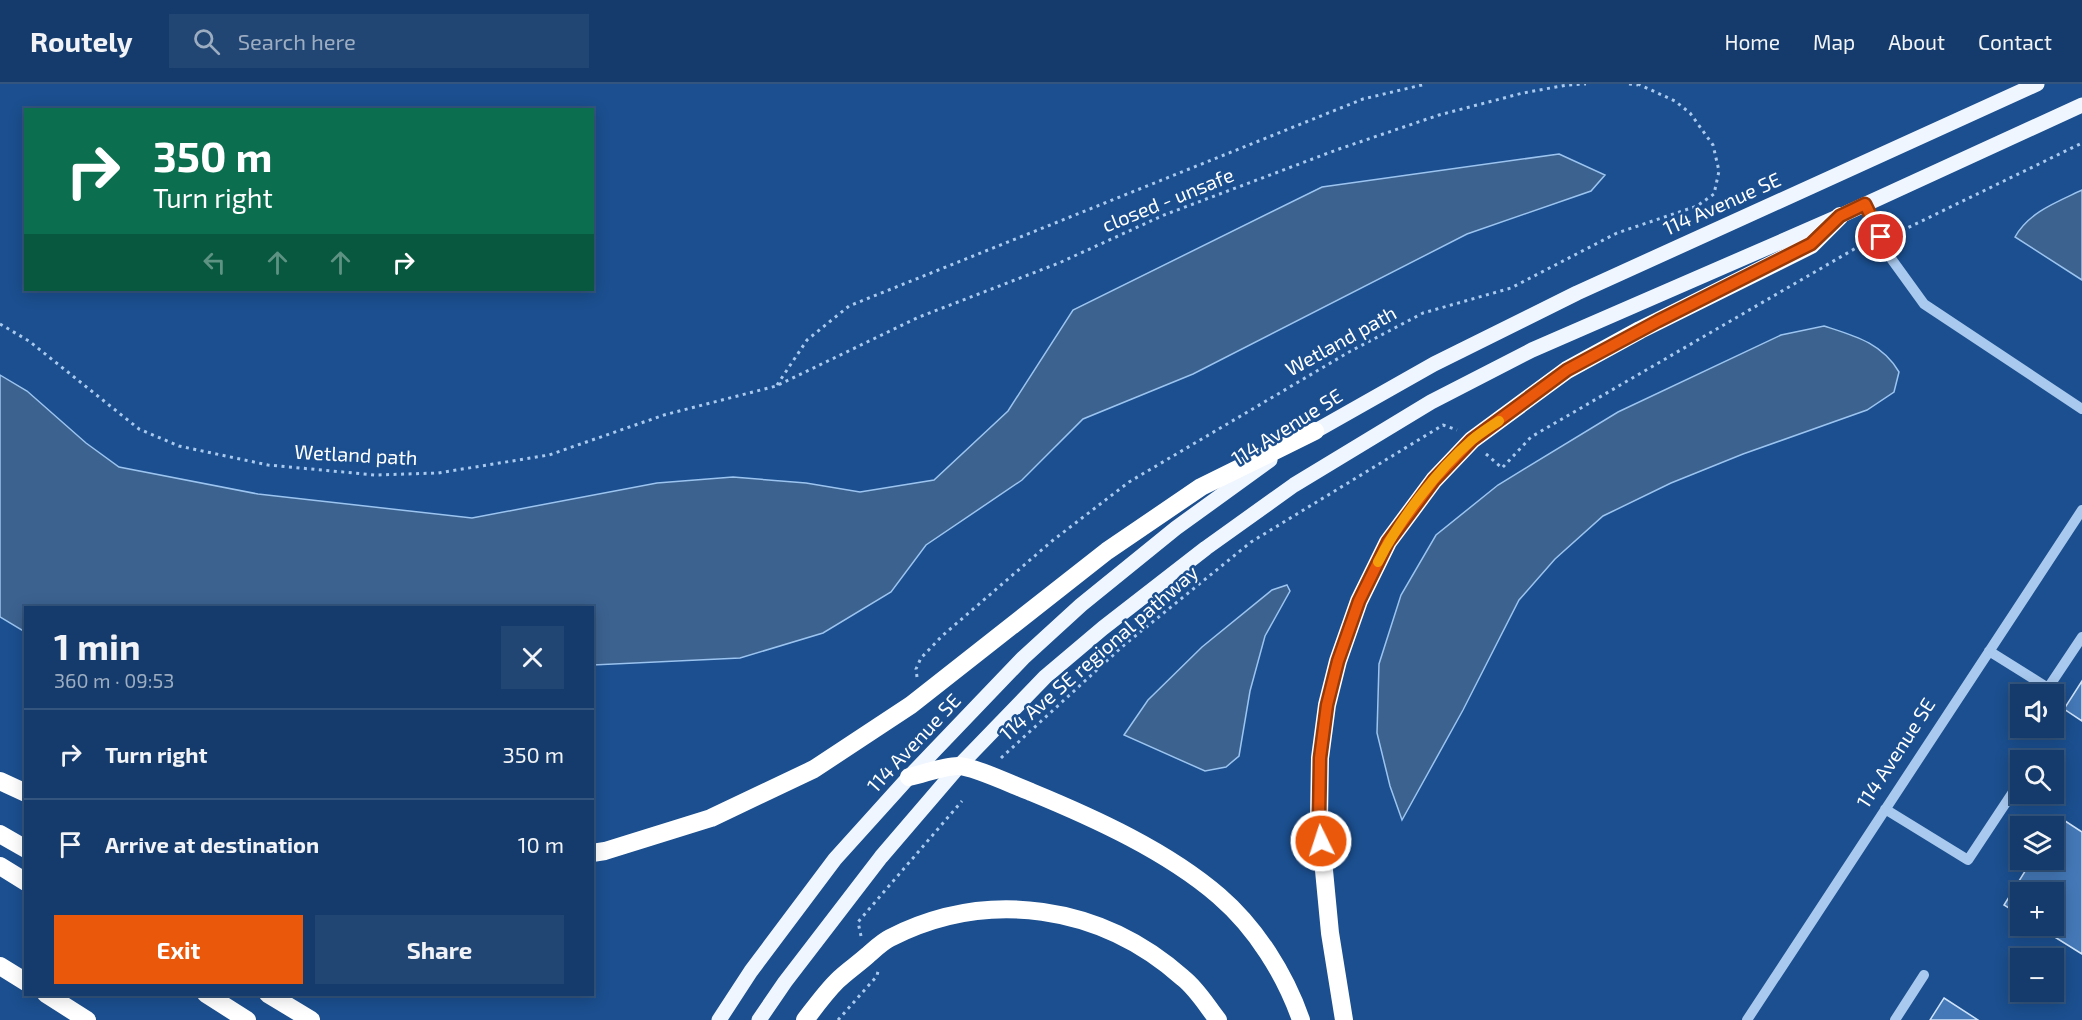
<!DOCTYPE html>
<html lang="en">
<head>
<meta charset="utf-8">
<style>
	:root { --surface:#143b6b; --page:#214673; --text:#f1f3f6; --muted:#9dadc1; --line:#33557e; --accent:#ea580c }
	body { margin:0; font-family:"Exo 2",sans-serif; background:var(--page); color:var(--text); height:100vh; display:flex; flex-direction:column; font-size:22px; white-space:nowrap }
	* { box-sizing:border-box; margin:0 }
	p { font-size:20px; color:var(--muted) }
	.icon { flex:none; width:33px; height:33px; fill:none; stroke:currentColor; stroke-width:2; stroke-linecap:round; stroke-linejoin:round }
	.map { position:relative; flex:1; overflow:hidden }
	.details { position:absolute; left:24px; top:522px; width:570px; height:390px; display:flex; flex-direction:column; background:var(--surface); border-radius:0px; box-shadow:0 3px 15px #0003,0 0 0 2px var(--line) }
	.details>* { flex:none }
	.hud { position:absolute; left:24px; top:24px; width:570px; height:183px; border-radius:0px; box-shadow:0 3px 15px #0003,0 0 0 2px var(--line); background:#0b6e4f; color:#fff; overflow:hidden }
	.fabs { position:absolute; left:2010px; top:600px; display:grid; gap:12px }
	.fabs a { display:grid; place-items:center; width:54px; height:54px; border-radius:0px; background:var(--surface); box-shadow:0 3px 15px #0003,0 0 0 2px var(--line); font-size:30px }
	.pin { position:absolute; display:grid; place-items:center; width:51px; height:51px; color:#fff; margin:-26px; border:3px solid #fff; border-radius:50%; box-shadow:0 2px 6px #0007 }
	.me { position:absolute; width:66px; margin:-33px; rotate:356deg; stroke-linejoin:round; filter:drop-shadow(0 0 4px #0008) }
	.turn { display:flex; align-items:center; gap:21px; height:126px; padding:0 30px; font-size:27px }
	.turn .icon { width:78px; height:78px; stroke-width:2.5 }
	.turn b { display:block; font-size:42px; line-height:51px }
	.lanes { display:flex; align-items:center; height:57px; padding:0 30px; background:#0003; justify-content:center; gap:30px; direction:ltr }
	.lanes .off { opacity:.35 }
	.round { display:grid; place-items:center; flex:none; width:63px; height:63px; border-radius:0px; background:var(--page) }
	.head { display:flex; align-items:center; justify-content:space-between; height:102px; padding:0 30px }
	h1 { font-size:36px; font-weight:700; line-height:45px }
	.primary-button { display:flex; gap:12px; margin-top:auto; padding:12px 30px }
	.primary-button a { flex:1; height:69px; border-radius:0px; background:var(--accent); color:#fff; font-size:24px; font-weight:700; line-height:69px; text-align:center }
	.primary-button a+a { background:var(--page); color:var(--text) }
	ul { padding:0; list-style:none }
	li { display:flex; align-items:center; gap:18px; height:90px; padding:0 30px; border-top:2px solid var(--line) }
	li div { flex:1 }
	li b { display:block; font-size:22px }
	li em { font-style:normal }
	header { display:flex; align-items:center; gap:36px; box-sizing:border-box; height:84px; padding:0 30px; background:var(--surface); border-bottom:2px solid var(--line) }
	header strong { font-size:28px }
	nav { display:flex; gap:33px; margin-inline-start:auto; font-size:21px }
	.search { width:420px; height:54px; background:var(--page); display:flex; align-items:center; gap:15px; box-sizing:border-box; padding:0 21px; border-radius:0px; color:var(--muted); font-size:22px }
	.map>svg:first-child { display:block }
	.water { fill:#3c6290; stroke:#9cc4f0; stroke-width:1.5 }
	.building { fill:#4478b7; stroke:#cfe3fa; stroke-width:1.5 }
	.lines { fill:none; stroke-linecap:round; stroke-linejoin:round }
	.path { stroke:#a9c9ee; stroke-width:3; stroke-dasharray:3 4.5; stroke-linecap:butt }
	.minor { stroke:#a9c9ee; stroke-width:10 }
	.major { stroke:#f0f6ff; stroke-width:15 }
	.highway { stroke:#fff; stroke-width:18 }
	.route-casing { stroke:#983908; stroke-width:15 }
	.route { stroke:#ea580c; stroke-width:10 }
	.slow { stroke:#f59e0b; stroke-width:10 }
	.labels { text-anchor:middle; stroke-width:5; stroke-linejoin:round; paint-order:stroke }
	.street-label { font-size:20px; fill:#fff; stroke:#1b4f8f }
</style>
</head>
<body>
<header>
<strong>Routely</strong>
<div class="search"><svg class="icon" aria-label="search" viewBox="0 0 24 24"><circle cx="10" cy="10" r="6"/><path d="M15 15l6 6"/></svg>Search here</div>
<nav><a>Home</a><a>Map</a><a>About</a><a>Contact</a></nav>
</header>
<div class="map">
<svg width="2082" height="936" viewBox="0 0 2082 936">
	<rect width="100%" height="100%" fill="#1b4f8f"/>
	<path class="water" d="M1559,70L1605,91L1591,107L1467,150L1193,290L1083,335L1022,396L926,461L891,508L823,549L740,574L593,581L592,524H26L25,548L0,533V291L27,307L86,359L119,383L258,410L472,434L657,399L733,393L806,399L860,408L934,396L1008,327L1073,226L1322,103Z
		M2082,106V196L2015,153C2029,128 2057,118 2082,106Z
		M1824,242C1855,252 1882,259 1899,288L1894,308L1867,326L1743,370L1671,399L1603,432L1555,475L1519,516L1463,626L1402,736L1390,702L1377,649L1379,580L1401,511L1436,451L1498,401L1618,328L1781,251Z
		M1287,501L1290,507L1265,552L1250,607L1239,672L1226,683L1205,687L1124,651L1148,616L1202,563L1272,506Z"/>
	<path class="building" d="M2082,597V637L2064,625Z
		M2059,733L2082,748V870L2037,842H2054V808H2020V831L2004,821L2032,776H2054V742Z
		M1944,914L1978,936H1930Z"/>
	<g class="lines">
		<path class="path" d="M1629,0L1638,1
			M1895,150L2082,59
			M0,240L29,257L139,345L179,362L268,381L375,391L438,389L549,371L664,331L776,302L919,233L1059,179L1164,131L1339,65L1439,31L1523,9L1567,1L1586,0
			M777,301L807,256L849,222L1363,15L1426,0
			M1486,370L1502,384L1531,353L1868,157
			M917,593L916,585L921,574L942,552L1052,457L1129,398L1349,268L1423,229L1511,204L1617,149L1697,122L1714,110L1719,87L1713,61L1690,29L1675,17L1638,0
			M941,617L947,623
			M1001,674L1123,562L1251,458L1443,341L1457,346
			M861,852L858,838L962,717
			M838,936L877,892L878,887"/>
		<path class="minor" d="M1865,120L1890,173L1924,220L2082,325
			M1989,567L2048,604L2082,553
			M1885,725L1968,776L2013,708
			M1747,936L2082,426
			M1895,936L1924,891"/>
		<path class="major" d="M1305,353L1434,280L1577,209L2037,0
			M719,936L751,887L835,775L909,693L1023,574L1081,521L1176,444L1270,376
			M759,936L785,898L881,773L959,682L1045,593L1103,544L1206,464L1294,401L1431,318L1532,266L1840,132L2082,21"/>
		<path class="highway" d="M909,693C924,690 943,682 958,682C973,682 1015,702 1031,708C1094,734 1167,767 1219,812C1256,844 1285,890 1301,936
			M0,697L26,709
			M0,750L26,765
			M592,769L605,767L711,734L814,685L911,621L1107,467L1201,403L1315,347
			M0,782L26,798
			M0,882L26,898
			M46,910L87,936
			M206,910L247,936
			M268,910L311,936
			M805,936C815,923 825,909 837,897C846,888 858,880 868,871C875,865 882,858 890,854C988,804 1101,821 1183,894C1197,905 1207,922 1218,936
			M1344,936L1330,849L1319,734L1320,674L1327,621L1338,577L1359,517L1388,458L1434,396L1472,356L1567,286L1640,246L1811,161L1840,132"/>
	</g>
	<g class="lines">
		<defs>
			<path id="route" d="M1321,757L1319,734L1320,674L1327,621L1338,577L1359,517L1388,458L1434,396L1472,356L1567,286L1658,237L1811,160L1840,132L1865,120L1881,153"/>
		</defs>
		<use href="#route" class="route-casing"/>
		<use href="#route" class="route"/>
		<path class="slow" d="M1378,478C1398,438 1438,385 1472,356C1480,349 1490,343 1499,337"/>
	</g>
	<g class="labels">
		<g class="street-label">
			<text transform="translate(1168 116) rotate(-22)" y="7">closed - unsafe</text>
			<text transform="translate(1722 120) rotate(-24)" y="7">114 Avenue SE</text>
			<text transform="translate(1341 257) rotate(-29)" y="7">Wetland path</text>
			<text transform="translate(1287 343) rotate(-32)" y="7">114 Avenue SE</text>
			<text transform="translate(356 371) rotate(3)" y="7">Wetland path</text>
			<text transform="translate(1099 569) rotate(-41)" y="7">114 Ave SE regional pathway</text>
			<text transform="translate(914 659) rotate(-47)" y="7">114 Avenue SE</text>
			<text transform="translate(1896 669) rotate(-57)" y="7">114 Avenue SE</text>
		</g>
	</g>
</svg>
<div class="fabs">
<a><svg class="icon" aria-label="sound" viewBox="0 0 24 24"><path d="M4 9h4l5-4v14l-5-4H4zM17 9q2 3 0 6"/></svg></a>
<a><svg class="icon" aria-label="search" viewBox="0 0 24 24"><circle cx="10" cy="10" r="6"/><path d="M15 15l6 6"/></svg></a>
<a><svg class="icon" aria-label="layers" viewBox="0 0 24 24"><path d="M12 4l9 5-9 5-9-5zM3 14l9 5 9-5"/></svg></a>
<a>+</a>
<a>−</a>
</div>
<div class="pin" style="left:1881px;top:153px;background:#d93025"><svg class="icon" aria-label="arrive" viewBox="0 0 24 24"><path d="M6 21V4h12l-3 4 3 4H6"/></svg></div>
<svg class="me" style="left:1321px;top:757px" viewBox="-20 -20 40 40"><circle r="17" fill="#ea580c" stroke="#fff" stroke-width="3"/><path d="M0-11L8 9 0 5-8 9z" fill="#fff"/></svg>
<div class="hud">
<div class="turn"><svg class="icon" aria-label="right" viewBox="0 0 24 24"><path d="M7 20v-9h11M14 6l5 5-5 5"/></svg><div><b>350 m</b>Turn right</div></div>
<div class="lanes"><svg class="icon off" aria-label="left" viewBox="0 0 24 24"><path d="M17 20v-9H6M10 6l-5 5 5 5"/></svg><svg class="icon off" aria-label="ahead" viewBox="0 0 24 24"><path d="M12 20V5M6 11l6-6 6 6"/></svg><svg class="icon off" aria-label="ahead" viewBox="0 0 24 24"><path d="M12 20V5M6 11l6-6 6 6"/></svg><svg class="icon" aria-label="right" viewBox="0 0 24 24"><path d="M7 20v-9h11M14 6l5 5-5 5"/></svg></div>
</div>
<section class="details">
<div class="head"><div><h1>1 min</h1><p>360 m · 09:53</p></div><a class="round"><svg class="icon" aria-label="close" viewBox="0 0 24 24"><path d="M6 6l12 12M18 6L6 18"/></svg></a></div>
<ul>
<li><svg class="icon" aria-label="right" viewBox="0 0 24 24"><path d="M7 20v-9h11M14 6l5 5-5 5"/></svg><div><b>Turn right</b></div><em>350 m</em></li>
<li><svg class="icon" aria-label="arrive" viewBox="0 0 24 24"><path d="M6 21V4h12l-3 4 3 4H6"/></svg><div><b>Arrive at destination</b></div><em>10 m</em></li>
</ul>
<div class="primary-button"><a>Exit</a><a>Share</a></div>
</section>
</div>
</body>
</html>
